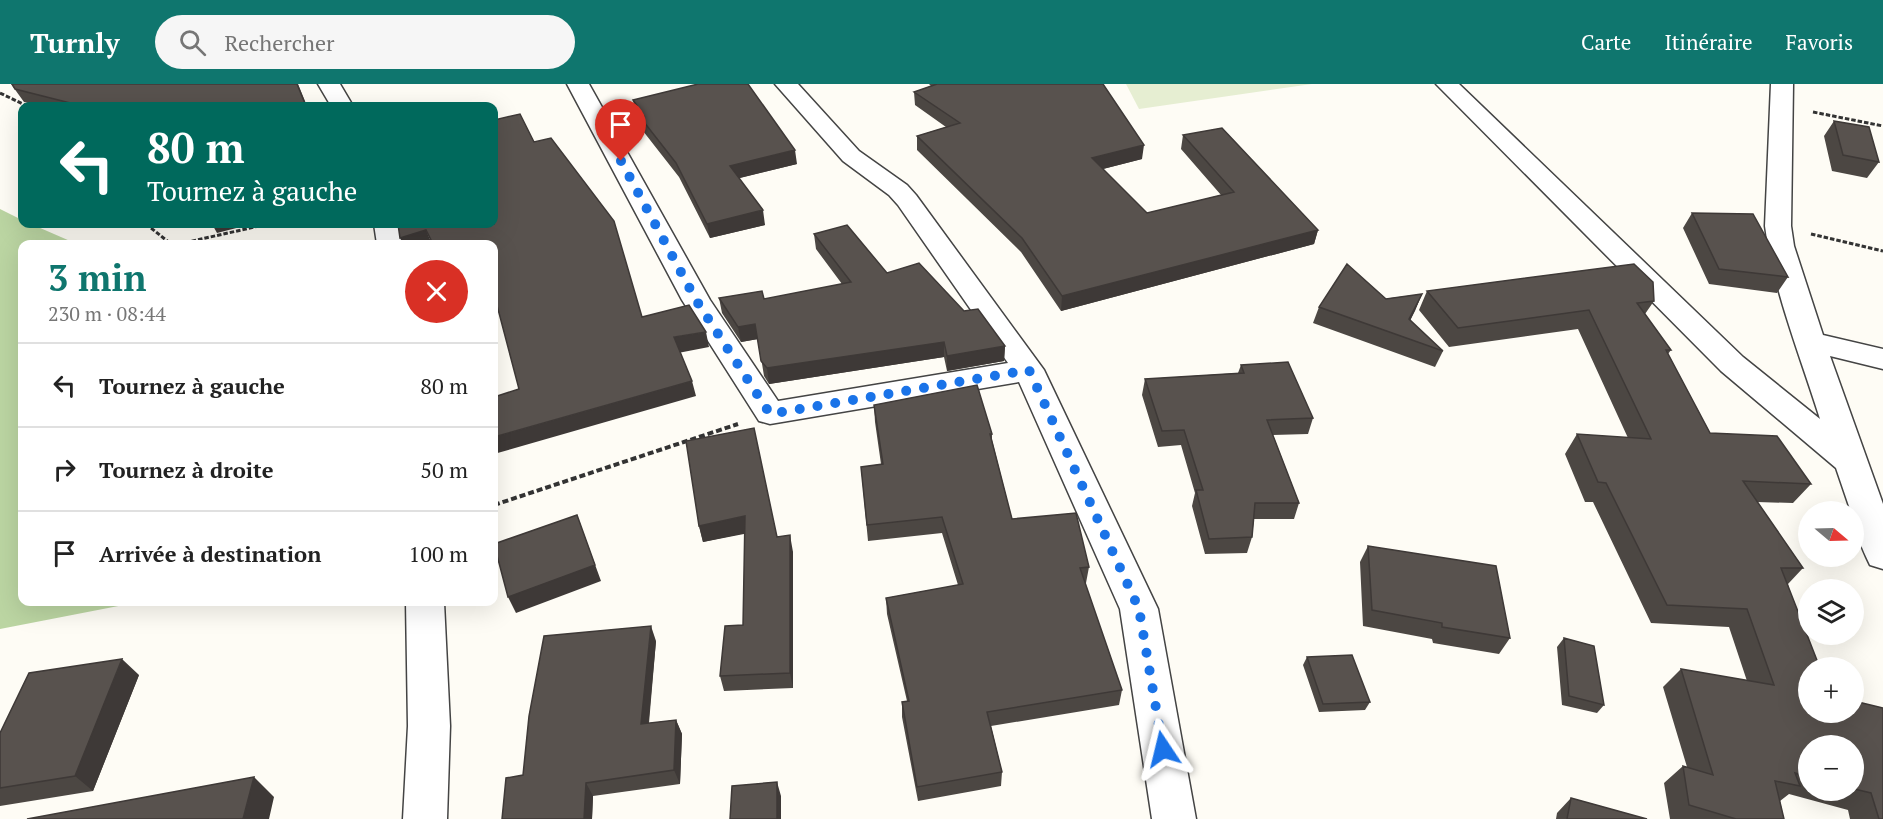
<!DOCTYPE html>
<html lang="fr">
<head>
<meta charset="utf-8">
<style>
	:root { --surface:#fff; --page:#f6f6f6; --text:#222; --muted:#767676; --line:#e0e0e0; --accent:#0f766e }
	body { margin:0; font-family:"PT Serif",serif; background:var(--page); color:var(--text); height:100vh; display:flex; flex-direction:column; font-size:22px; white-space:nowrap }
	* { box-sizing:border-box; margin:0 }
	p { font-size:20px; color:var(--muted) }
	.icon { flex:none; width:33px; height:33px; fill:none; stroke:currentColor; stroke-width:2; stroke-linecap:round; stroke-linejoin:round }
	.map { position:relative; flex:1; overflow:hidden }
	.panel { position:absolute; left:18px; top:156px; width:480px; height:366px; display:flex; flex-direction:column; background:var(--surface); border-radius:12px; box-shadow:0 6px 24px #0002 }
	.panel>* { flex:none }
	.banner { position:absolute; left:18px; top:18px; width:480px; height:126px; border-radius:12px; box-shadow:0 6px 24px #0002; background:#00695c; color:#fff; overflow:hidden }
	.needle { width:39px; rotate:109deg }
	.controls { position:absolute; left:1798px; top:417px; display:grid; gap:12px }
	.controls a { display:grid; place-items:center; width:66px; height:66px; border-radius:50%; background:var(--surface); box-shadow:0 6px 24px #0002; font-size:30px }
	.pin { position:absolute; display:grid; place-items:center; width:51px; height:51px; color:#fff; margin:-62px -26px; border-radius:50% 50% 50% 0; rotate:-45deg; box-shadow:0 0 6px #0007 }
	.pin .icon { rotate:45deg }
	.me { position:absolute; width:66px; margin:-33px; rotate:350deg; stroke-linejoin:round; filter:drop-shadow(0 0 4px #0008) }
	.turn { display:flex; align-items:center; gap:21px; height:126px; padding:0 30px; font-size:27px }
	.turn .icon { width:78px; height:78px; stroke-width:2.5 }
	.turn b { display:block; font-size:42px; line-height:51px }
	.round { display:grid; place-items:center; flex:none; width:63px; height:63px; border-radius:32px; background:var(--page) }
	.summary { display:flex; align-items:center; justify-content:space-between; height:102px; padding:0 30px }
	h1 { font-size:36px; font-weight:700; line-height:45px; color:var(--accent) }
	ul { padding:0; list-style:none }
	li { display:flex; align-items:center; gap:18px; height:84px; padding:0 30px; border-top:2px solid var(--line) }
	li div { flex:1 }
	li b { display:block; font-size:22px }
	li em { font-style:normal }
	header { display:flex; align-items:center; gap:36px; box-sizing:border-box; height:84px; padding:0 30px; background:var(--accent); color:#fff }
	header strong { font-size:28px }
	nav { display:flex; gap:33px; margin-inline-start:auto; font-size:21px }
	.search { width:420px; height:54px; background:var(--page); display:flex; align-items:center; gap:15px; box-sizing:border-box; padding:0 21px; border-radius:33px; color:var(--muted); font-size:22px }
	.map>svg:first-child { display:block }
	.forest { fill:#bbd5a2 }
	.pitch { fill:#e6eed2 }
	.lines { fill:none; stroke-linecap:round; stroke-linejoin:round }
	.street-casing { stroke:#444; stroke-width:3 }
	.path-far1 { stroke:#333; stroke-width:3; stroke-dasharray:4.5 2; stroke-linecap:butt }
	.path { stroke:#333; stroke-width:4; stroke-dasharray:6 3; stroke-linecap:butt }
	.street { fill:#fff; fill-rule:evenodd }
	.wall { fill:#4c4743; fill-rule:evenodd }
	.shaded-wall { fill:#3e3937 }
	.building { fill:#58524e; stroke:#3e3937; stroke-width:1.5 }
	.route { stroke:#1a73e8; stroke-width:10; stroke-dasharray:0 18 }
</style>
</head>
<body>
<header>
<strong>Turnly</strong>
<div class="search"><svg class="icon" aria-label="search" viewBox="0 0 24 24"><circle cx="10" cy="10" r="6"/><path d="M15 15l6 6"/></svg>Rechercher</div>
<nav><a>Carte</a><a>Itinéraire</a><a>Favoris</a></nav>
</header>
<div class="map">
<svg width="1883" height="735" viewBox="0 0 1883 735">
	<rect width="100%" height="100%" fill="#fefcf5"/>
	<path class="forest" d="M0,125L22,136V140H31L77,160H22V518H139L0,545Z"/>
	<path class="pitch" d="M1126,0H1312L1139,25Z"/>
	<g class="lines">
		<defs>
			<path id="street" d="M318,0H340L353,22H331Z
				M567,0H589L710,216L778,317L1008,279L898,121L889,111L843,77L775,0H798L859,67L907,101L916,111L1044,286L1158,525L1196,735H1152L1120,525L1019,298L770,340L759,337L682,216Z
				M1436,0H1459L1743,273L1820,335C1801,274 1773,205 1765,142L1771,0H1793L1791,142L1794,162L1823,251L1883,265V285L1830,272L1883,420V485L1870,481C1862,465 1854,446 1854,428H1851L1836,384L1721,287Z
				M374,140H400L403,160H377Z
				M406,518H444L450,642L447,735H403L408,642Z"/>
		</defs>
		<use href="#street" class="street-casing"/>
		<path class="path-far1" d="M0,9L27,22
			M1813,28L1883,42
			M146,140L171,160
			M1811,150L1883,167
			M179,160L268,140"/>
		<path class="path" d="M494,421L738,340"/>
		<use href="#street" class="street"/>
	</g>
	<path class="wall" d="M11,0H298L307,22H40L24,18Z
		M929,0H1103L1142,75L1103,85L1147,129L1221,111L1181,65L1183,51L1318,146L1314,160L1061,227L1021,168L917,66V52L946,43L915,21L914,8L931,2Z
		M633,16L797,80L739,94L765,141L710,154L679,93L643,47L641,36L636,29Z
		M1834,37L1879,78L1867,94L1832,87L1824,52Z
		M1692,129L1788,193L1777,209L1709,200L1683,144Z
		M814,150L887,189L964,227L1005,262L1004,277L947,287L944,273L769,300L764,292L758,255L741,258L722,229L719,214L764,215L842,200L816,165Z
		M1427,207L1654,217L1645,230L1671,266L1668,270L1710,349L1811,400L1793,419L1757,418L1803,484L1788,500L1809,628H1854L1883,735H1850L1848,726L1789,710L1780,717L1784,735H1670L1664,699L1683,682L1687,683L1663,603L1681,585L1747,597L1729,543L1651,539L1593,418H1585L1565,370L1577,350L1628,354L1578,245L1449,263L1419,226ZM1809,662H1854V706H1809Z
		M1422,210L1410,237L1443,267L1435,283L1313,239L1319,223Z
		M1241,281L1313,334L1308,350L1273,351L1299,419L1294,435H1254L1252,453L1247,469L1205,470L1192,422L1195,409L1181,361L1158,363L1142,311L1145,295L1238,289Z
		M874,321L992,350V356L1012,435L1089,483L1086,499H1085L1122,606L1119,621L991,642L1002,688L1001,702L918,717L902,633V618L907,617L887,530L886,514L958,501L942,449L868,457L861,383L881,380L875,338Z
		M699,442L777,453L793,468V604L724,607L720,592L743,541L745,449L703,458Z
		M1368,462L1510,554L1499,570L1433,559L1432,555L1363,542L1360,478Z
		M1564,554L1604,621L1597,629L1562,621L1557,563Z
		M656,557L649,639L676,636L682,650L680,700L593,712L592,735H502L523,691Z
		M1307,573L1370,618L1365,626L1319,628L1303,581Z
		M139,591L93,707L0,722V649Z
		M1571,714L1647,735H1556L1557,729Z"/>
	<path class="shaded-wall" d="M1144,61L1142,75L1091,88L1092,74Z
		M795,66L797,80L732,96L730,82Z
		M763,126L765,141L710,154L707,140Z
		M212,140H252L217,149Z
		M426,146L432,160H403L400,154Z
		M1318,146L1314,160L1061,227L1062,212Z
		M494,210L500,225L494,227Z
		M1422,210L1415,227L1402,252L1409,235Z
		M755,240L758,255L741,258L738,243Z
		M706,248L709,263L678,269L674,253Z
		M944,258V273L769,300L767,284Z
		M1005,262L1004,277L947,287V272Z
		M692,297L696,312L494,370V353Z
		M577,431L601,497L516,529L508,513Z
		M745,432L749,449L703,458L699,442Z
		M790,451L793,468V604L790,589Z
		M651,542L656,557L647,655L641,640Z
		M122,575L139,591L93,707L75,692Z
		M676,636L682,650L680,700L674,686Z
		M254,693L274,713L269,735H243Z
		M777,698L781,712V735H777Z
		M586,699L593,712L592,735H584Z"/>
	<path class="building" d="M12,0H297L306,22H82L15,5Z
		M698,0H748L795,66L730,82L763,126L707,140L676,79L640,33L644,32L633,16Z
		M937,0H1103L1144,61L1092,74L1147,129L1234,108L1183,51L1222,44L1318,146L1062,212L1022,154L917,52L960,39L914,8Z
		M520,30L534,58L551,54L614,137L642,233L689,221L706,248L674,253L692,297L494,353V313L519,305L494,210V160H433L426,146L400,154L398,140H494V36Z
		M1834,37L1869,43L1879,78L1843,71Z
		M1692,129L1753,130L1788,193L1719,185Z
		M847,141L887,189L919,179L964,227L978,225L1005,262L947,272L944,258L767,284L761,277L755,240L738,243L719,214L762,207L764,215L851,198L814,150Z
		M1347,180L1386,215L1422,210L1409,235L1443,267L1319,223Z
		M1634,180L1653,198L1654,217L1637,219L1671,266H1666L1710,349L1777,352L1811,400L1743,397L1803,484H1781L1820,584H1809V628H1854V617L1883,624V735H1879L1871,709L1854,705V662H1809V693L1795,689L1800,702L1775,697L1784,735H1736L1689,721L1683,682L1713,691L1681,585L1774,601L1747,525L1667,521L1606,399L1598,398L1577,350L1651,355L1589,226L1458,244L1427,207Z
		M1288,278L1313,334L1267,336L1299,419H1255L1252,453L1209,455L1196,406H1203L1184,346L1162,347L1145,295L1244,289L1241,281Z
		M977,301L992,350H990L1012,435L1076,429L1089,483L1080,484L1122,606L987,628L1002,688L917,703L902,618L909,617L886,514L963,500L942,433L867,441L861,383L883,380L874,321Z
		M754,344L777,453L790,451V589L720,592L725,542L743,541L745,432L699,442L686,357Z
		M577,431L595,481L508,513L494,460Z
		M1368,462L1496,482L1510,554L1442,543V539L1372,526Z
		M651,542L641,640L676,636L674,686L586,699L584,735H502L506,694L523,691L529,632L544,552Z
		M1564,554L1594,562L1604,621L1569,612Z
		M1352,571L1370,618L1323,620L1307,573Z
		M122,575L75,692L0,704V649L29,589Z
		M254,693L243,735H27Z
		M777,698V735H730L732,702Z
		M1571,714L1647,735H1567Z"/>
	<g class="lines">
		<path class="route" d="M621,77L696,216L770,330L1029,286L1139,525L1163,665"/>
	</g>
</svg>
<div class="controls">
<a><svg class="needle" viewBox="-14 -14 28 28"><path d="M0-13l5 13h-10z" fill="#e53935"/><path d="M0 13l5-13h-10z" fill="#767676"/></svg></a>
<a><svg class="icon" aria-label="layers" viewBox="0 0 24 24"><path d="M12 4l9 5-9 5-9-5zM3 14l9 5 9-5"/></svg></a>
<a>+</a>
<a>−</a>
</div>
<div class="pin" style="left:621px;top:77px;background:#d93025"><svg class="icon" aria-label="arrive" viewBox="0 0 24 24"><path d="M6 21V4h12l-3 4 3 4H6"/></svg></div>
<svg class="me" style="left:1163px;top:665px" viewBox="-20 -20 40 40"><path d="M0-17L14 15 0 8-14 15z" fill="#1a73e8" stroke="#fff" stroke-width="4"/></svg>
<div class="banner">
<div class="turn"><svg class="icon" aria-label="left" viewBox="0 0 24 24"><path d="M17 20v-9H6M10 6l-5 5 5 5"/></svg><div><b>80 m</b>Tournez à gauche</div></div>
</div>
<section class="panel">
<div class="summary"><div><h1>3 min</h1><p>230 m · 08:44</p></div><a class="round" style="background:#d93025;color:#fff"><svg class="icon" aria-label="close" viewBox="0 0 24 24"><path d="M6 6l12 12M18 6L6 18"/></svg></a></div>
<ul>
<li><svg class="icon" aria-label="left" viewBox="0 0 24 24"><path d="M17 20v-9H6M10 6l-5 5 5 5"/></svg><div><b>Tournez à gauche</b></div><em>80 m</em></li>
<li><svg class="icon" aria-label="right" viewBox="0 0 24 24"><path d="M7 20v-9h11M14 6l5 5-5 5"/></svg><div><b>Tournez à droite</b></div><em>50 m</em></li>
<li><svg class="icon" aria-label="arrive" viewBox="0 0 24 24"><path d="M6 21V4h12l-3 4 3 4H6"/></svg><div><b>Arrivée à destination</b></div><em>100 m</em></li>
</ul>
</section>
</div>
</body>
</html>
